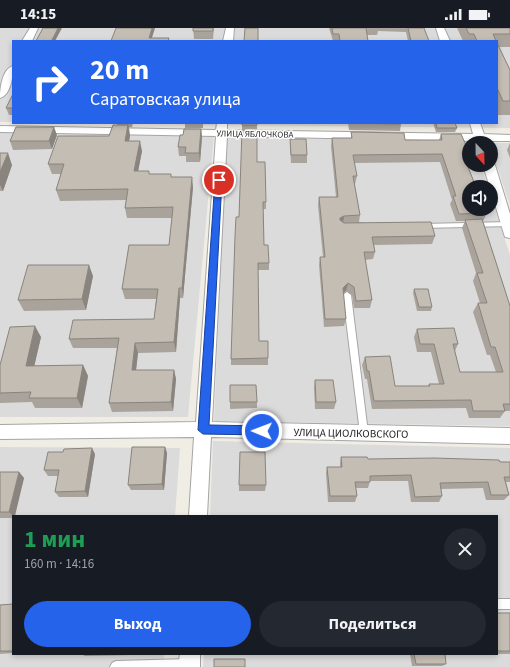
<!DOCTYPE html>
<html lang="ru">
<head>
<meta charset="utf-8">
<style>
	:root { --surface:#171b24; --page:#242831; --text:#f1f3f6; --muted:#9ea1a6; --accent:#2563eb }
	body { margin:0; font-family:"Source Sans 3",sans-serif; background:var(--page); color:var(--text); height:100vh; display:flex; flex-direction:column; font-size:15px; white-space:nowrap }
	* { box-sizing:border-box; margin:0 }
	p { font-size:13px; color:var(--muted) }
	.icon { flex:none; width:22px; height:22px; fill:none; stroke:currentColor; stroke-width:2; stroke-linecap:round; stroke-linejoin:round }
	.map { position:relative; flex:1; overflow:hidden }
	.panel { position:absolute; left:12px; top:487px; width:486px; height:140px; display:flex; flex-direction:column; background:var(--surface); border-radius:0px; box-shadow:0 2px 6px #0003 }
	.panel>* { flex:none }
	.guide { position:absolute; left:12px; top:12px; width:486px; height:84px; border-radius:0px; box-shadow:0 2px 6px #0003; background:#2563eb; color:#fff; overflow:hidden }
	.needle { width:26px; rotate:158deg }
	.tools { position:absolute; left:462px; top:108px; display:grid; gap:8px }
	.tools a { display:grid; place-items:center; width:36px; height:36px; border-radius:50%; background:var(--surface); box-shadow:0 2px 6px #0003; font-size:20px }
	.pin { position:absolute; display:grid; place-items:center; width:34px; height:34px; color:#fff; margin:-17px; border:2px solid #fff; border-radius:50%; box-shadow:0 1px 4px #0007 }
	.me { position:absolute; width:44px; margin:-22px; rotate:271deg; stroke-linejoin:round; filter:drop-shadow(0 0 3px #0008) }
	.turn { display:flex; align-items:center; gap:14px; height:84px; padding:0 12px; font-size:18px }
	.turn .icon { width:52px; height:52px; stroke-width:2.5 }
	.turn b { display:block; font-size:28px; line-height:34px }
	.round { display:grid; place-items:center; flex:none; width:42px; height:42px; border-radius:21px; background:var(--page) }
	.overview { display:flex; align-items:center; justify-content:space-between; height:68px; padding:0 12px }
	h1 { font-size:24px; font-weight:700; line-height:30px; color:#1e9e55 }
	.action { display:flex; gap:8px; margin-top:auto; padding:8px 12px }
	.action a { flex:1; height:46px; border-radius:24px; background:var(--accent); color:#fff; font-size:16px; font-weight:700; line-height:46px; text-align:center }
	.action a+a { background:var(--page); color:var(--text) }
	.status { display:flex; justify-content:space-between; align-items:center; height:28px; padding:0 20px; background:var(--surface); direction:ltr }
	.status svg { height:11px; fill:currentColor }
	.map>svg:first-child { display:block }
	.residential { fill:#dcdbdb }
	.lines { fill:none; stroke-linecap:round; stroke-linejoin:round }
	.service-casing { stroke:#a5a5a5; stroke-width:2 }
	.minor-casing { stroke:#a5a5a5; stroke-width:2 }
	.service { fill:#fff; fill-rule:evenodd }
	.minor { fill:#fff; fill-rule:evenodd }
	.wall { fill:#a9a39b }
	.shaded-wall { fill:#89847e }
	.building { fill:#c4bdb4; stroke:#89847e }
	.route { fill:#2563eb; stroke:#184099 }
	.labels { text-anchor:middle; stroke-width:3; stroke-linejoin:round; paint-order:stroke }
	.far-street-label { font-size:9px; fill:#1e1e1e; stroke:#fff }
	.street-label { font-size:11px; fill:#1e1e1e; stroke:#fff }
</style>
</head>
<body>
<div class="status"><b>14:15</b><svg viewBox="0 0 49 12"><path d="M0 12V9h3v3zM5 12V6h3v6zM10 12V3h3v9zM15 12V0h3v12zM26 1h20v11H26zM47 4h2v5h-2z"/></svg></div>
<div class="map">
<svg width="510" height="639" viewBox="0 0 510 639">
	<rect width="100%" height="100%" fill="#efede4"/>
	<path class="residential" d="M0,0H510V100L61,95H497V13H13V94H0Z
		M0,104L214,108L188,389H0Z
		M226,109L473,114L469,115V137H481L488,159H469V181H491V169L510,227V398L214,393Z
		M489,115H510V177L491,121V115Z
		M213,413L510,420V639H203L204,626H497V488H210Z
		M0,419L180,420L175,488H13V626H164L163,639H0Z"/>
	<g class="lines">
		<defs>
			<path id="service" d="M510,194V198L422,200L419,198L422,196Z
				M347,264L351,267L368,405L367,408L364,409L361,408L360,405L343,267Z
				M497,571H510V581H497Z
				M188,631L192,633L194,637L193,639H110L112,635L116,633Z"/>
			<path id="minor" d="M30,0H38L32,13H22Z
				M226,0H234L233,13H223Z
				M436,0H444L450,13H440Z
				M13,38C13,48 11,67 0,70C0,61 2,41 13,38Z
				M217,95H227V102L473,106L470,95H480L484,106L510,107V113H487L488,115H476V113L227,108L212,394L510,400V416L211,409L207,488H189L194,409L0,411V397L196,394L216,108L0,104V98L216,102Z
				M491,134L495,137L510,186V210L505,209L504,206L483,137H491Z
				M180,626H200V639H178Z"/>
		</defs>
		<use href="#service" class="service-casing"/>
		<use href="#minor" class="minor-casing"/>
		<use href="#service" class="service"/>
		<use href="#minor" class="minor"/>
	</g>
	<path class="wall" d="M193,0H214L213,11H194Z
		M329,0H424L429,13H408L406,4L378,3L377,7H367L368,13H333Z
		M457,0H510V19H499L510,42V87H498L497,84V13H463Z
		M13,66V87H9L6,80Z
		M117,95H133L132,99H129L130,108L129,113L142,123L138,143L150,146L172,149L193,159L183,270H180L176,324L138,325L136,342H174L176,351L173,383L112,384L109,375L117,320H73L69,311L154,291L156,271H125L122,261L169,217L172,190H127L125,180L126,172L60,173L56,162L61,146H52L48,136L109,108L117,97Z
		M185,95H203V100H185Z
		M242,95H270V96L257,95V101H242Z
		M348,95H401V96L400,103L349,102Z
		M433,95H455L457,100L455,104H436Z
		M201,101L202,109L200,134H186V128H179L178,119L183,107Z
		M351,104L405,112H439L441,106L469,124L466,132H465L487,185L483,193L510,278V383H505L500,390H469L466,380L372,381L367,351H365L362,337L365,329L395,358H428L429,356H439L431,324H417L414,309L417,301L458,316L455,323L460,344H496L490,327H487L473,284L478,275H480L473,253L476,245L462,200L465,193H456L450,176L452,172L440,134L354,135L357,148L355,156H354L360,187L359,194L435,208L432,216L374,217L375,224L373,231L365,232L372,272L370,280H354L352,267L346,263L343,265L346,291L344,298L324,299L319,237L320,229H323L318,177L319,169H336L331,118L332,110H351Z
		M57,107L52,121L13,122L10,113Z
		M290,111L307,127V135H291L290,119Z
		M510,115V130L507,122Z
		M0,125L12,137L3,163H0Z
		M257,134L266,174V181H263L264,217L269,235V242H258L259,313L268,330V337H231V331Z
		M93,248L86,282L24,283L18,272Z
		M414,261L432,279L431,283H417L413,265Z
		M41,309L34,338L83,337L88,348L82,380H35L32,374L0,375V337Z
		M315,352L336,374L334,381H315L314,359Z
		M230,374H257V380L230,381Z
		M165,419L167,425L164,462H131L128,457Z
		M63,424L95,426L88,469H59L55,464L58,448H48L44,442Z
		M341,429L368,431L510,434V454H506L509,467L504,472H486L483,460L441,461L442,468L439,474H411L408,453H370L368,460H356L357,468L355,474H328L326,445L327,439H340V435Z
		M0,444H19L24,450L13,490H0V491Z
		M239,457H266L265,463H239Z
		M13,576V625L0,626V579Z
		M497,585H510V626H497Z
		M81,626H133V627L85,628Z
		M410,626H445L446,636L442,638H412Z"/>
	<path class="shaded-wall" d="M58,0H62L55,13H52V12Z
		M152,0H155L151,13L149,10Z
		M128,97L130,108L127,123L125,113Z
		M54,99L57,107L52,121L49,113Z
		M201,101L202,109L200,134L199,125Z
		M140,113L142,123L136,154L134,143Z
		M8,125L12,137L3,163L0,157V144Z
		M192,149L193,159L183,270L182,260Z
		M344,188L343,196L339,198L340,190Z
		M89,237L93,248L86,282L82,271Z
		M348,255L346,263L342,267L343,260Z
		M179,260L180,270L176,324L174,314Z
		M35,298L41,309L32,348L26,338Z
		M135,315L138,325L135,351L132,342Z
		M83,337L88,348L82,380L77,370Z
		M174,342L176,351L173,383L171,374Z
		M165,419L167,425L164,462L162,456Z
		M92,420L95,426L88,469L85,463Z
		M19,444L24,450L15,488H13L9,484Z"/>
	<path class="building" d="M43,0H58L52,12H55L54,13H36Z
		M116,0H152L149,10H169L168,13H111Z
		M193,0H213V3H193Z
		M245,0H258V13H244Z
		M332,0H366L368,13H340L339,6H333Z
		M408,0H424L429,13H411Z
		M466,0H510V6H493L496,13H477L474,6H469Z
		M497,15L510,42V73H503L497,60Z
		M13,66V80H6Z
		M242,95H257V97H242Z
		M350,95H401V96Z
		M436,95H455L457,100H437Z
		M113,97H128L125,113H140L134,143H149V146H171V149H192L182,260H179L174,314L135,315L132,342H174L171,374L109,375L119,310L69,311L73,292L154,291L158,261H122L129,217H169L173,179L125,180L128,161L56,162L64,136H48L58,108H109Z
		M16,99H54L49,113H10Z
		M184,101H201L199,125H185L186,119H178L180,107H183Z
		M242,102L257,103V134H265L266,174H263L264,217H268L269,235H258L259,313H268V330L231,331L235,208L236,189H239Z
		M351,104L404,105L405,112H442L441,106H461L469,124H462L476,159H469V181H485L487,185L459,186L453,168H456L442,126L353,127L357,148H353L360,187L344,188L340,190V192L344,195L431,194L435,208L372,209L375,224H364L372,272L356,273L354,259L348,255L343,260L346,291H325L320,229H325L319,169H338L332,110H352Z
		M290,111H306L307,127H291Z
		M0,125H8L0,144Z
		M482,191L510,278V376H503L505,383H473L471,372L374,373L369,343H367L365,329L390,328L395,358H430L429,356H444L434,316H420L417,301L454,300L458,316H453L460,344H503L495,319H491L478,275H487L477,245H483L465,192Z
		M28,237H89L82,271L18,272Z
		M414,261H428L432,279H419Z
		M35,298L26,338L83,337L77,370H29L31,364L0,365V337L10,299Z
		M315,352H333L336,374H316Z
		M230,357H256L257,374H230Z
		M132,419H165L162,456L128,457Z
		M92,420L85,463L55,464L59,442H44L48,424H63L64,421Z
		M240,424H265L266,457H239Z
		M341,429H367L368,431L434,430L499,432L500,434H510V449H504L509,467H491L488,454L440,455L442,468L415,469L411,447L370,448V454H355L357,468H330L327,439H342Z
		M0,444H19L9,484H0Z
		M13,576V623H0V577Z
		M497,585H510V623H497Z
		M414,626H445L446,636H416Z
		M214,631H245V639H214Z"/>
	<path class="route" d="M219,150L222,152L209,397L262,398L267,403L262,407L203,406L198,402L215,152Z"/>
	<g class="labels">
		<g class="far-street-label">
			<text transform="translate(255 106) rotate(1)" y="3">УЛИЦА ЯБЛОЧКОВА</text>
		</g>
		<g class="street-label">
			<text transform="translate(351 405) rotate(1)" y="4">УЛИЦА ЦИОЛКОВСКОГО</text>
		</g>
	</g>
</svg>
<div class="tools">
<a><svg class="needle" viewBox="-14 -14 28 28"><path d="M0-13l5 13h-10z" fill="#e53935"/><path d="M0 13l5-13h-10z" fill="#9ea1a6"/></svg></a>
<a><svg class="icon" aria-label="sound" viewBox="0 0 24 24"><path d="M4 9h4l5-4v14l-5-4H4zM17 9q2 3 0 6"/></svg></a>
</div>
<div class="pin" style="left:219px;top:152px;background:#d93025"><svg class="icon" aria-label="arrive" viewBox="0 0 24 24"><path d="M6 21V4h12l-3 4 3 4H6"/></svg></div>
<svg class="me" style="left:262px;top:403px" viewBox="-20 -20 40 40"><circle r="17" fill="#2563eb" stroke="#fff" stroke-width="3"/><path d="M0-11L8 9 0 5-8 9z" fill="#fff"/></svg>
<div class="guide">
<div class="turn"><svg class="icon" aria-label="right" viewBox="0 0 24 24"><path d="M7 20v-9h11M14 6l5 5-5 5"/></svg><div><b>20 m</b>Саратовская улица</div></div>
</div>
<section class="panel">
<div class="overview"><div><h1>1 мин</h1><p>160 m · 14:16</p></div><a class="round"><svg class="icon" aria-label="close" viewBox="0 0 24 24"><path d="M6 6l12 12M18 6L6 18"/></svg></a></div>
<div class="action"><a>Выход</a><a>Поделиться</a></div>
</section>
</div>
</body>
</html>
